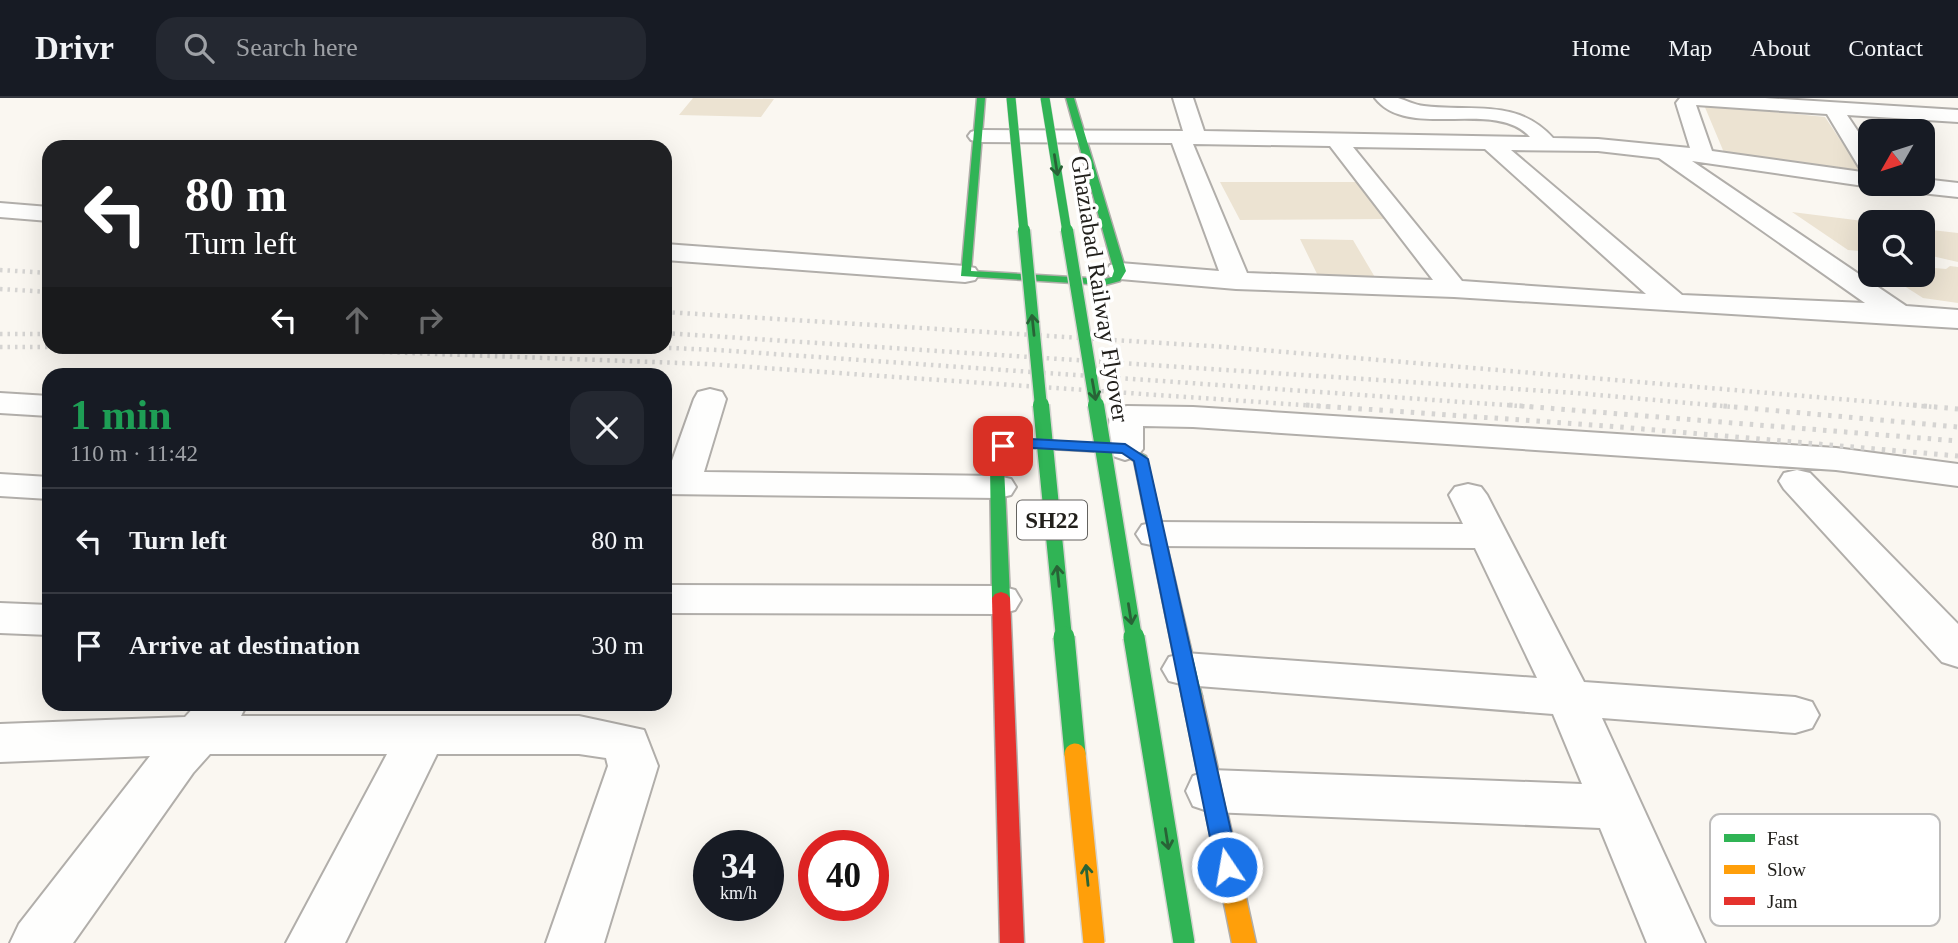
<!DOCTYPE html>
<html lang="en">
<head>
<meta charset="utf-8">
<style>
	:root { --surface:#171b24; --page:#242831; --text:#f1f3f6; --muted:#9ea1a6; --line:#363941 }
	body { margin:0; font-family:Georgia,serif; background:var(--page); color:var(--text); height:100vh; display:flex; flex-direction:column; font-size:26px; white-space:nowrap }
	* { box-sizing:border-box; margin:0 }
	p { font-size:23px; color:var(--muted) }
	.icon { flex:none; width:38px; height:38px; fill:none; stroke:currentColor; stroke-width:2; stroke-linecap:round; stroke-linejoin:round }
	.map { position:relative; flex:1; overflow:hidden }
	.panel { position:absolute; left:42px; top:270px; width:630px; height:343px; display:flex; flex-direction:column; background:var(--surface); border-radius:21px; box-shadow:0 7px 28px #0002 }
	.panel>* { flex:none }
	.guide { position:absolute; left:42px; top:42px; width:630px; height:214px; border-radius:21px; box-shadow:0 7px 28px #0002; background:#202124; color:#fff; overflow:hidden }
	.needle { width:46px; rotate:231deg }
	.tools { position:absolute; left:1858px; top:21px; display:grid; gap:14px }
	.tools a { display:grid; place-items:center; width:77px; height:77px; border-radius:14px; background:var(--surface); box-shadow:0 7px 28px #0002; font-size:35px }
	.speed { position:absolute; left:693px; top:732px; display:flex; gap:14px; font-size:35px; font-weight:700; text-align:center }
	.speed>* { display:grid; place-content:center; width:91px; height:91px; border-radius:50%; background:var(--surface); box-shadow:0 7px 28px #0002; line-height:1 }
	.speed small { font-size:18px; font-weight:400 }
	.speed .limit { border:10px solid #d22; background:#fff; color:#111 }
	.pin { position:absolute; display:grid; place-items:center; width:60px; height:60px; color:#fff; margin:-30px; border-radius:14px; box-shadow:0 4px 10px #0006 }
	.me { position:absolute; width:77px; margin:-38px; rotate:348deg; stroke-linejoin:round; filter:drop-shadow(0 0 5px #0008) }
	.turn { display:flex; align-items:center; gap:24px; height:147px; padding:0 28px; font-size:32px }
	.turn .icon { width:91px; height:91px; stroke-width:2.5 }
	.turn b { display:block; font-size:49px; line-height:60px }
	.lanes { display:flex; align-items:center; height:66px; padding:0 28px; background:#0003; justify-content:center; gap:35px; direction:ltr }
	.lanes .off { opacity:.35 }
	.round { display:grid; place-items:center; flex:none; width:74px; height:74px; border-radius:21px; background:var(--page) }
	.overview { display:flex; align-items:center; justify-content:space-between; height:119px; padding:0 28px }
	h1 { font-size:42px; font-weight:700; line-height:52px; color:#1e9e55 }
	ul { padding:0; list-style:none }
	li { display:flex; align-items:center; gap:21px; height:105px; padding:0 28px; border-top:2px solid var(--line) }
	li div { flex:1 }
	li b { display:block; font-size:26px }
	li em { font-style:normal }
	header { display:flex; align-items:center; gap:42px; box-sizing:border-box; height:98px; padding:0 35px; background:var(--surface); border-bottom:2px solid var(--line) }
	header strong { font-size:33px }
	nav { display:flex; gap:38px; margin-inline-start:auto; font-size:24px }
	.search { width:490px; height:63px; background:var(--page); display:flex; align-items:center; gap:18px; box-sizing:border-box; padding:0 24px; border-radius:21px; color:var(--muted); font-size:26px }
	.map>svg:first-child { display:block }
	.green { fill:#ece3d2 }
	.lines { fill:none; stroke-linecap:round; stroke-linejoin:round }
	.street-casing { stroke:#b1aeaa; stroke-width:4 }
	.fast-casing { stroke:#b1aeaa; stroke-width:3 }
	.slow-casing { stroke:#b1aeaa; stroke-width:3 }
	.jam-casing { stroke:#b1aeaa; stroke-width:3 }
	.street { fill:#fefefd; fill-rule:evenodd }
	.fast { fill:#30b455; fill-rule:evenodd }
	.slow { fill:#ff9f0a; fill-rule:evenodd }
	.jam { fill:#e5322d; fill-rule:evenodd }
	.rail-far1 { stroke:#d5d4d2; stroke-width:4.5; stroke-dasharray:2.5 5; stroke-linecap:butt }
	.rail { stroke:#d5d4d2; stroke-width:5; stroke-dasharray:3.5 7; stroke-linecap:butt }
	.fast-bridge-far3-casing { stroke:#d6d4d1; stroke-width:10; stroke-linecap:butt }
	.fast-bridge-far2-casing { stroke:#d6d4d1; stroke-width:15; stroke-linecap:butt }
	.fast-bridge-far1-casing { stroke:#d6d4d1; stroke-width:19; stroke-linecap:butt }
	.fast-bridge-casing { stroke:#d6d4d1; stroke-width:24; stroke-linecap:butt }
	.slow-bridge-casing { stroke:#d6d4d1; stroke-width:24; stroke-linecap:butt }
	.fast-bridge-far3 { stroke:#30b455; stroke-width:9 }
	.fast-bridge-far2 { stroke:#30b455; stroke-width:12 }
	.fast-bridge-far1 { stroke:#30b455; stroke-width:16 }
	.fast-bridge { stroke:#30b455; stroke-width:21 }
	.slow-bridge { stroke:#ff9f0a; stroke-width:21 }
	.oneway { stroke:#286336 }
	.route { fill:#1a73e8; stroke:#114b97; stroke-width:2 }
	.labels { text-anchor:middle; stroke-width:7; stroke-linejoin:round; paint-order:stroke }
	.shield { fill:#fff; stroke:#646360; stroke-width:2 }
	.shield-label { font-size:23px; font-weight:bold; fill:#22201c }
	.street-label { font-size:24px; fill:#22201c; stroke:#fff }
	.key { fill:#fff; stroke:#bdbcbb; stroke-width:2 }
	.key-label { font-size:19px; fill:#22201c }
</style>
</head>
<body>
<header>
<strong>Drivr</strong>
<div class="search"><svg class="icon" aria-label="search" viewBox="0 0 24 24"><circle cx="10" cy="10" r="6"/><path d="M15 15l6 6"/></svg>Search here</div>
<nav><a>Home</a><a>Map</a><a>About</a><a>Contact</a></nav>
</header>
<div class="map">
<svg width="1958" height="845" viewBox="0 0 1958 845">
	<rect width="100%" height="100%" fill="#faf7f1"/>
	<path class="green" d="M693,0L774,1L761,19L679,17Z
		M1704,7L1825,19L1861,73L1725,57Z
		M1220,84H1357L1387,121L1240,122Z
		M1792,114L1871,124V154L1848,152Z
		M1923,131L1958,135V164L1923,156Z
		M1300,141L1353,142L1376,181L1319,180Z
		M1950,168L1958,169V205L1923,200L1887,177H1923V169L1946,171Z"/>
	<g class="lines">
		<defs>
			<path id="street" d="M1173,0H1193L1204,33L1530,39C1495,0 1408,43 1375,0C1382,0 1391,0 1398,0C1406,2 1414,7 1424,8C1472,14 1517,0 1553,40L1598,41L1690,50L1676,5L1680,0H1765L1958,12V24L1847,17L1871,53V86H1880L1871,89L1692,63L1906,208L1958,212V230L1454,199L1236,191L1120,181L1110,179L1106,173L1110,167L1120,165L1219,173L1172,45L978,44L971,42L968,38L971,34L978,32L1183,33ZM1696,7L1827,16L1862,74L1712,53ZM1193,46L1330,48L1433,182L1247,175ZM1353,49L1485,51L1646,196L1462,183ZM1511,52L1598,53L1659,60L1865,205L1682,197Z
				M1923,81L1958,85V99L1903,93L1895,91L1891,86H1923Z
				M0,105L49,109V123L0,119Z
				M665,146L965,168L975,170L979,176L975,182L965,184L665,162Z
				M710,291L722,294L726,301L704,374L998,378L1011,381L1016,389L1011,397L998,400L665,396V374H668L694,301L698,294Z
				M0,295L49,298V318L0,315Z
				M1127,308L1193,309L1836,350L1958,366V388L1836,372L1193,329L1143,328V351L1137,358L1125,362L1113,358C1104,347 1107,323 1115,311Z
				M1797,372L1810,375L1958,526V569L1942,564L1784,391L1779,383L1784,375Z
				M0,376L49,379V401L0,398Z
				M1468,386L1481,389L1487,397L1584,584L1795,599L1812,604L1819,617L1812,630L1795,635L1602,620L1705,845H1647L1600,730L1211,714L1193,708L1186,693L1193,678L1211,672L1582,686L1553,616L1185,587L1169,583L1162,571L1169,559L1185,555L1537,580L1475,450L1156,448L1142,445L1136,436L1142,427L1156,424L1463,426L1449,397L1455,389Z
				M665,487L1000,488L1015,492L1021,502L1015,512L1000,516L665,515Z
				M0,505L49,507V537L0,535Z
				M197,606H247L241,618H579L644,632L658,668L604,845H546L608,668L606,660L579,656H437L345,845H286L387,656H210L193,675L73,845H10L19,826L150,658L0,664V626L185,619Z"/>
			<path id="fast" d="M977,0H985L971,173L1105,181L1112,179L1114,173L1066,0H1074L1126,173L1120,183L1105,187L961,178Z
				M1013,341L1125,347L1146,358L1202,598L1199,603L1192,605L1185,603L1182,598L1134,363L1122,355L1016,349L1009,354L1004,369L1010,500L1007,504H995L992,500L990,369L997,349Z"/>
			<path id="slow" d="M1192,591L1199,593L1202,598L1256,845H1232L1182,598L1185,593Z"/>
			<path id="jam" d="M1001,494L1007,496L1010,500L1024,845H1000L992,500L995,496Z"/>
		</defs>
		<use href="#street" class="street-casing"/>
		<use href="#fast" class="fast-casing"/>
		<use href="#slow" class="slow-casing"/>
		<use href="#jam" class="jam-casing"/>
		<use href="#street" class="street"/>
		<use href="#fast" class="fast"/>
		<use href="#slow" class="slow"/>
		<use href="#jam" class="jam"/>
		<path class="rail-far1" d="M0,172L49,175
			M0,191L49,194
			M665,214L1226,249L1934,309
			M665,235L1576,295L1733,309
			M0,236H49
			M624,248L717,252L1534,309
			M0,249H248L707,266L1332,309"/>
		<path class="rail" d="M1306,307L1608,328L1958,358
			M1509,307L1958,343
			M1713,307L1958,329
			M1913,307L1958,311"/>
		<defs>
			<path id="fast-bridge-far3" d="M1011,0L1024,134
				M1045,0L1067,134"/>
			<path id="fast-bridge-far2" d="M1024,132L1041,309
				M1067,132L1096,309"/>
			<path id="fast-bridge-far1" d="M1041,307L1064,540
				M1096,307L1134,540"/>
			<path id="fast-bridge" d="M1064,539L1075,656
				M1134,539L1184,845"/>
			<path id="slow-bridge" d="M1075,656L1094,845"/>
		</defs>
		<use href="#fast-bridge-far3" class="fast-bridge-far3-casing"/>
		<use href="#fast-bridge-far2" class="fast-bridge-far2-casing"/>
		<use href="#fast-bridge-far1" class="fast-bridge-far1-casing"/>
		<use href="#fast-bridge" class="fast-bridge-casing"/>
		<use href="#slow-bridge" class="slow-bridge-casing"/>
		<use href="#fast-bridge-far3" class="fast-bridge-far3"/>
		<use href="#fast-bridge-far2" class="fast-bridge-far2"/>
		<use href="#fast-bridge-far1" class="fast-bridge-far1"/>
		<use href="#fast-bridge" class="fast-bridge"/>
		<use href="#slow-bridge" class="slow-bridge"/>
	</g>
	<defs><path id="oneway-shaft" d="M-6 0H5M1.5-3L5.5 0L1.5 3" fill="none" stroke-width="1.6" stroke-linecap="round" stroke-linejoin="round" transform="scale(1.75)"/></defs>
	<g class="oneway">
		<use href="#oneway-shaft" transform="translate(1056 67) rotate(81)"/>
		<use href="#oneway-shaft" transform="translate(1033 227) rotate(-96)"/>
		<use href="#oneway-shaft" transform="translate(1094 292) rotate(80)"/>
		<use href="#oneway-shaft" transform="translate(1058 478) rotate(-96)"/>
		<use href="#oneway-shaft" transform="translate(1130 516) rotate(81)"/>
		<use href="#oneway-shaft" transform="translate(1167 741) rotate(81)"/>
		<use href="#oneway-shaft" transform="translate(1087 777) rotate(-96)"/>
	</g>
	<path class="route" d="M1013,340L1125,346L1148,361L1239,769L1235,776L1227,779L1219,776L1216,769L1134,363L1122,355L1014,349L1003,352L996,348Z"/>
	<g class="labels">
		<rect class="shield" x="1017" y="402.5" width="70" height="39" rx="5"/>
		<g class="shield-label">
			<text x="1052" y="430">SH22</text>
		</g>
		<g class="street-label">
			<text transform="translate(1100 191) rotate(81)" y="8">Ghaziabad Railway Flyover</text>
		</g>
	</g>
	<rect x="1710" y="716" width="230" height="112" rx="10" class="key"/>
	<rect x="1724" y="736" width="31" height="8" fill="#30b455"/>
	<rect x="1724" y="767" width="31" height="9" fill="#ff9f0a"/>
	<rect x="1724" y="799" width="31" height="8" fill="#e5322d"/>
	<g class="key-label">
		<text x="1767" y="747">Fast</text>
		<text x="1767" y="778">Slow</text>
		<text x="1767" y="810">Jam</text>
	</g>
</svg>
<div class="tools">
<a><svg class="needle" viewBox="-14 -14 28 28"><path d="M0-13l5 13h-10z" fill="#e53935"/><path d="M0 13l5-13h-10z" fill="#9ea1a6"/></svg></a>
<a><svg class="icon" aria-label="search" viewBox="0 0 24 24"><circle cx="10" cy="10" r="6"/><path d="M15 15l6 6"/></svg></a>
</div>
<div class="speed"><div>34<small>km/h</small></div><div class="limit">40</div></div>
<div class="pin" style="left:1003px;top:348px;background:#d93025"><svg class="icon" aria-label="arrive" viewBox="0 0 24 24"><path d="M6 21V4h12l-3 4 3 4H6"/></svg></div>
<svg class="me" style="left:1227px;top:769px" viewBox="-20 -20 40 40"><circle r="17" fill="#1a73e8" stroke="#fff" stroke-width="3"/><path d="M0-11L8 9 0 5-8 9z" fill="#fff"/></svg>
<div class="guide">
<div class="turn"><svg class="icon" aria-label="left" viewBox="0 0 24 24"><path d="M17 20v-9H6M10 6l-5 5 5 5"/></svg><div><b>80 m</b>Turn left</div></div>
<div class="lanes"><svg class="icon" aria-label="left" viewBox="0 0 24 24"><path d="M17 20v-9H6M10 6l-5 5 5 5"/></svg><svg class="icon off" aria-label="ahead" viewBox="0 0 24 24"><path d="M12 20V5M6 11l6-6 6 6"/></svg><svg class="icon off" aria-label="right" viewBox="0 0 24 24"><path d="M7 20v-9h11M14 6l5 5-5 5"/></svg></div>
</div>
<section class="panel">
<div class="overview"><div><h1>1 min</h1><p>110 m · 11:42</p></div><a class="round"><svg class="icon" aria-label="close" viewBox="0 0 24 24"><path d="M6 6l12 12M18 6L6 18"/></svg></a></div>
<ul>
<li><svg class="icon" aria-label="left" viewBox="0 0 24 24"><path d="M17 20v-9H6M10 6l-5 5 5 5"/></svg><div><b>Turn left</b></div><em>80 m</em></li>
<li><svg class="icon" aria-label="arrive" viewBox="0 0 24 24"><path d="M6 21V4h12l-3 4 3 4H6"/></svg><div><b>Arrive at destination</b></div><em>30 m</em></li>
</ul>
</section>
</div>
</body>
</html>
